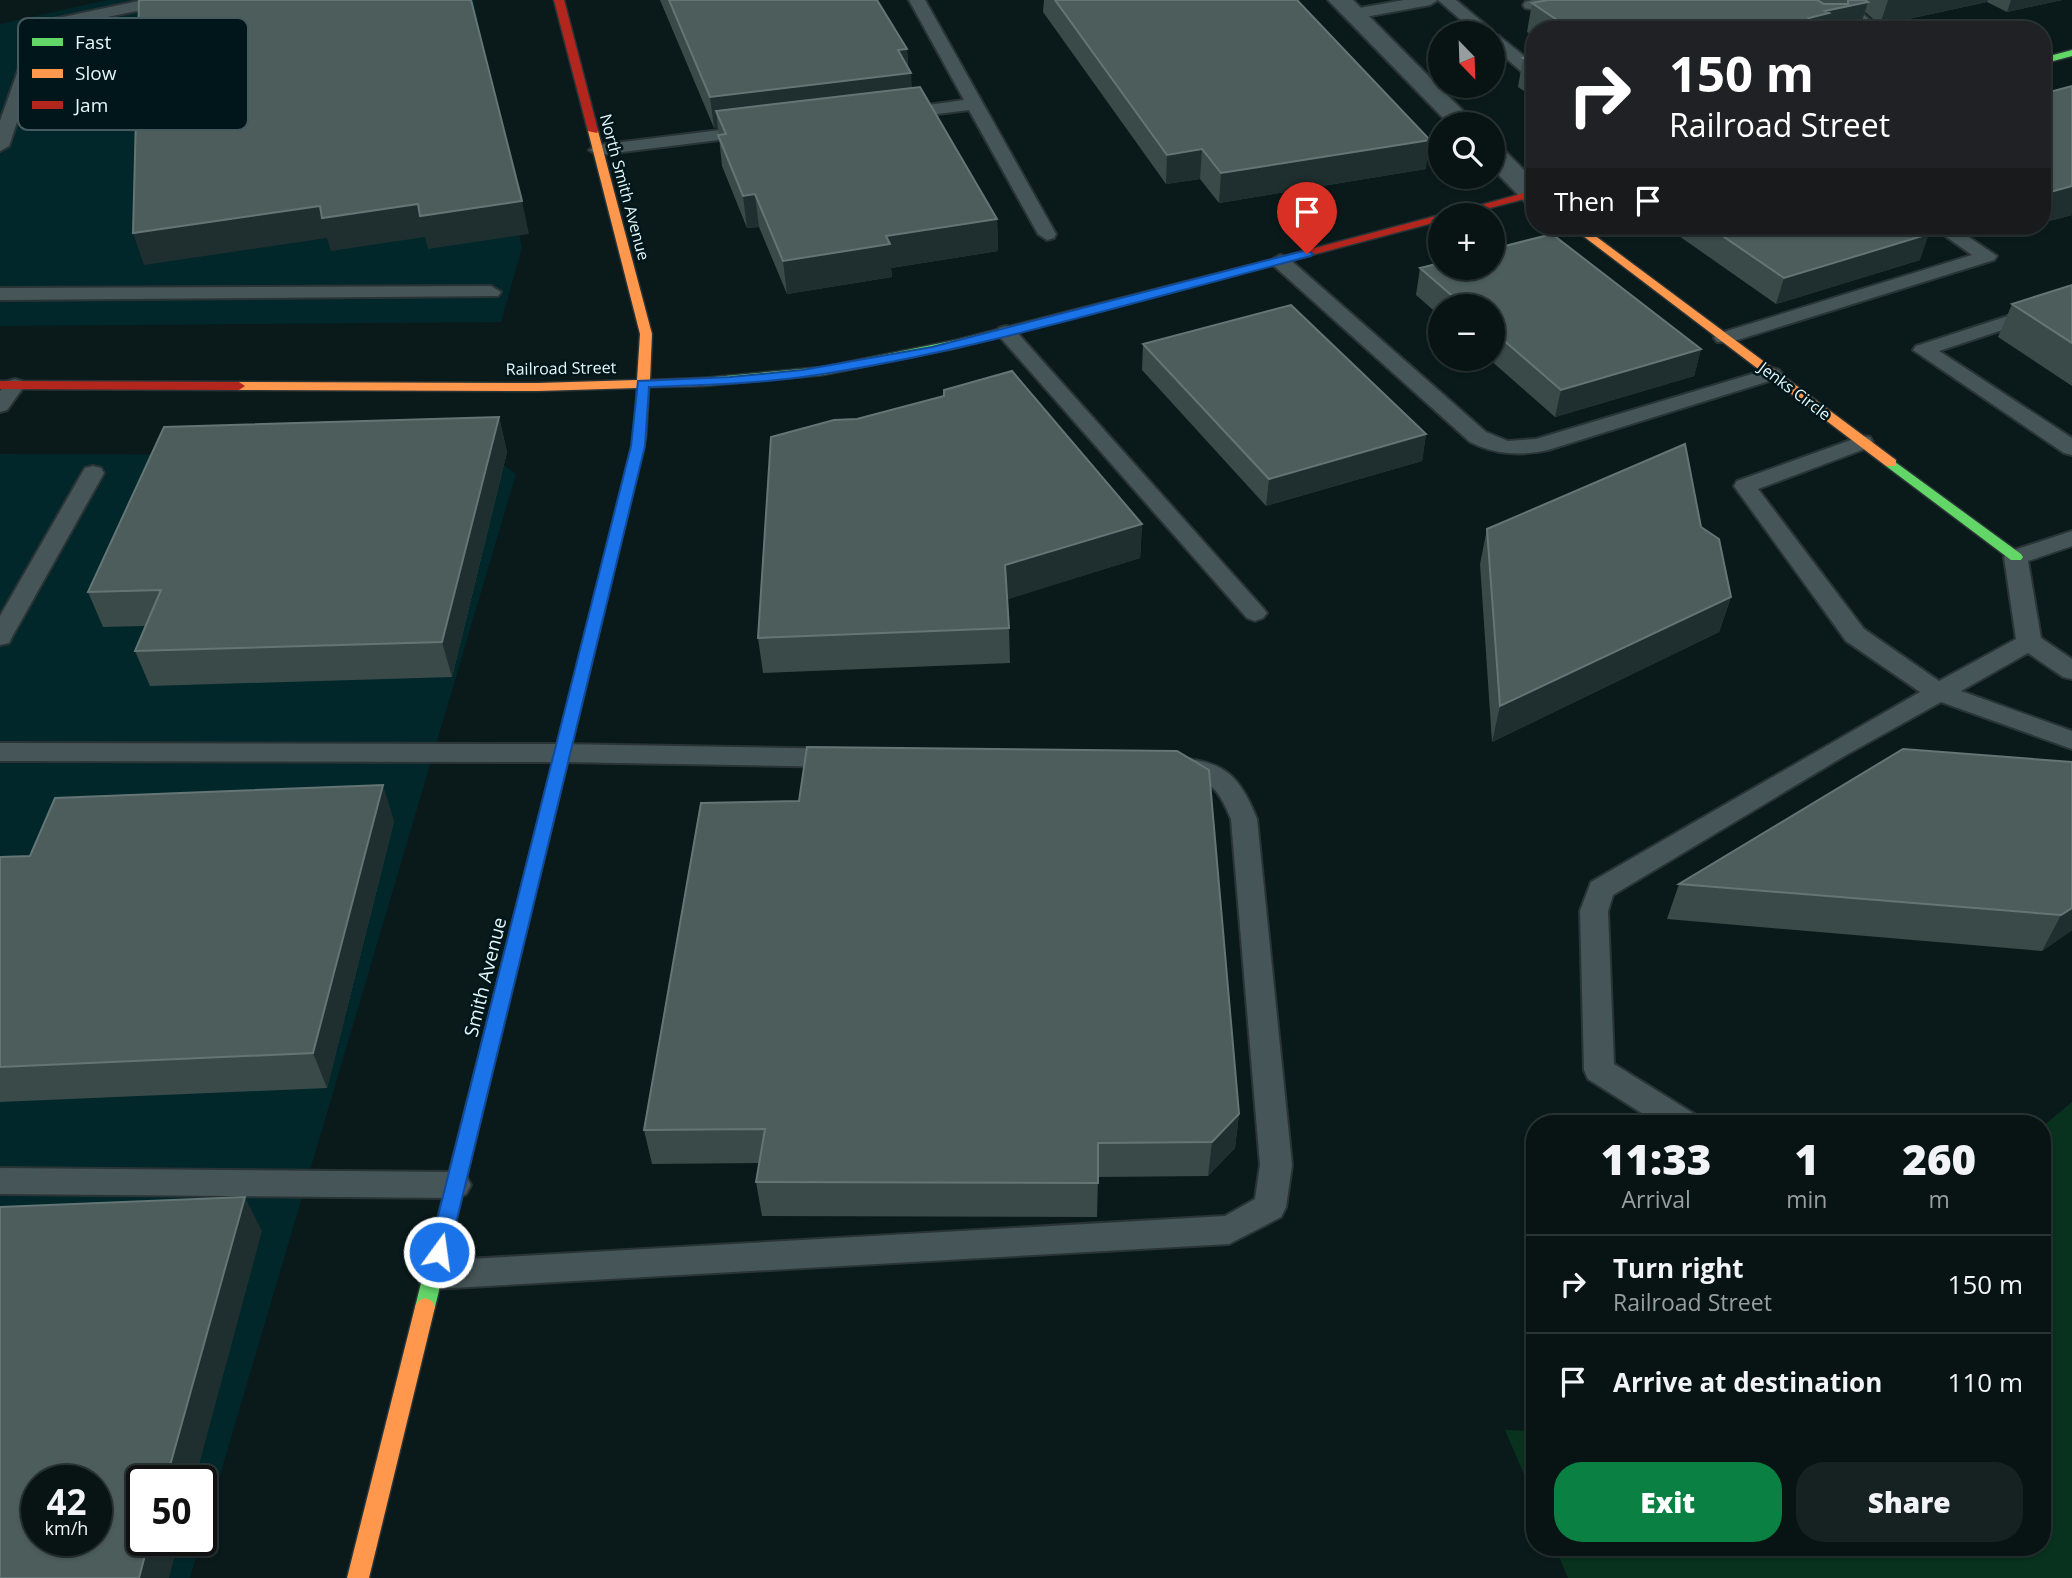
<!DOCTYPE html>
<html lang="en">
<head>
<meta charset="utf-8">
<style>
	:root { --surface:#081414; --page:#162122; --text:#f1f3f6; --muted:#989ea0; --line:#293334; --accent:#0b8043 }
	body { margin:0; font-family:"Open Sans",sans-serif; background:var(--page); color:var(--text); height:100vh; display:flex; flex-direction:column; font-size:26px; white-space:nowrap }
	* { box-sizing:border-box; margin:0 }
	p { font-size:23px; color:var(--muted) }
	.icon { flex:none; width:38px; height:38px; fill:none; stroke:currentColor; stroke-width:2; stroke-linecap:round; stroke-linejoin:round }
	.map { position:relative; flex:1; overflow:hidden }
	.drawer { position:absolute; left:1526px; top:1115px; width:525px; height:441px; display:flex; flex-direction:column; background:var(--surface); border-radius:28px; box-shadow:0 2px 5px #0004,0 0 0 2px var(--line) }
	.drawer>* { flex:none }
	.top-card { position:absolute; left:1526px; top:21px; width:525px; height:214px; border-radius:28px; box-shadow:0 2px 5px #0004,0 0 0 2px var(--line); background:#202124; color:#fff; overflow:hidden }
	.needle { width:46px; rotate:157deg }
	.buttons { position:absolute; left:1428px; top:21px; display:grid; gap:14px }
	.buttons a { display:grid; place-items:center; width:77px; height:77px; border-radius:50%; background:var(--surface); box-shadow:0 2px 5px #0004,0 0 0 2px var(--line); font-size:35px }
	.speed { position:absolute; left:21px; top:1465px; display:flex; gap:14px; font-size:35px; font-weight:700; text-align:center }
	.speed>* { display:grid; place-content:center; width:91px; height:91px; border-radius:50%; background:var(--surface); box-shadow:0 2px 5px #0004,0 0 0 2px var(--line); line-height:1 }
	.speed small { font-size:18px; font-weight:400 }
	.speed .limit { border:4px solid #111; border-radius:10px; background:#fff; color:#111 }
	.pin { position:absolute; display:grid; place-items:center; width:60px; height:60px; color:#fff; margin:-72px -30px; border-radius:50% 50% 50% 0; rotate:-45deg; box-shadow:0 0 7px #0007 }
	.pin .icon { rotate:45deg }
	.me { position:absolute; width:77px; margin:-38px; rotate:14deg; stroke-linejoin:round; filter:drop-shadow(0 0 5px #0008) }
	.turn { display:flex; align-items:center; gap:24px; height:147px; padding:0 28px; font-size:32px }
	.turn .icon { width:91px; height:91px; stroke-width:2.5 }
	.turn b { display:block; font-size:49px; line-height:60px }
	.then { display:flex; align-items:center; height:66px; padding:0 28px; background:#0003; gap:14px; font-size:26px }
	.eta { display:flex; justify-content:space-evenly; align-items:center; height:119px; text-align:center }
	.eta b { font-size:42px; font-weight:800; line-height:49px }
	.button { display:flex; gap:14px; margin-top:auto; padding:14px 28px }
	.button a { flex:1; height:80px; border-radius:28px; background:var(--accent); color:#fff; font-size:28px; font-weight:800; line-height:80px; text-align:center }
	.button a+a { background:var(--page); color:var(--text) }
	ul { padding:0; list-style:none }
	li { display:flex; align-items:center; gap:21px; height:98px; padding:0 28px; border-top:2px solid var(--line) }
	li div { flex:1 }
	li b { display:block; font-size:26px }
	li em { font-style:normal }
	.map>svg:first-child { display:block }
	.built { fill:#01272b; fill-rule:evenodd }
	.green { fill:#08321e }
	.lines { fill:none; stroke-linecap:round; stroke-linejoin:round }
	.lane-casing { stroke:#2a3436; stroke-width:4 }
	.street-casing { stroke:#2a3436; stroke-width:4 }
	.fast-casing { stroke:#2a3436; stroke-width:3 }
	.slow-casing { stroke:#2a3436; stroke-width:3 }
	.jam-casing { stroke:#2a3436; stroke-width:3 }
	.lane { fill:#465557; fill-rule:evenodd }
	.street { fill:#465557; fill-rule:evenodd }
	.fast { fill:#63d668; fill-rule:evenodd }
	.slow { fill:#ff974d; fill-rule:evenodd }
	.jam { fill:#b3261e; fill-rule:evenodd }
	.wall { fill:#3a4a49 }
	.shaded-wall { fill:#1f2f2f }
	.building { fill:#4c5d5c; stroke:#647575; stroke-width:2; fill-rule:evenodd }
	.route { fill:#1a73e8; stroke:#114b97; stroke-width:2 }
	.labels { text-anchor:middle; stroke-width:5; stroke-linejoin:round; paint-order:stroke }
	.far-street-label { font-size:16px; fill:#e4f9fb; stroke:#00161a }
	.street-label { font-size:19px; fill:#e4f9fb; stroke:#00161a }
	.key { fill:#00161a; stroke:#445a5e; stroke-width:2 }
	.key-label { font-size:19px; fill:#e4f9fb }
</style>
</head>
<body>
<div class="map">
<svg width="2072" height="1578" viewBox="0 0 2072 1578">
	<rect width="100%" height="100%" fill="#0a1a1b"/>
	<path class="built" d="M107,0H474L522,248L501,322L0,326V24Z
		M0,454L489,455L516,474L201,1539V1480H142V1540H201L190,1578H0ZM37,1480H96V1540H37Z"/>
	<path class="green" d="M2072,1102V1578H1568L1555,1547H2042V1127Z
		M1505,1430L1535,1431V1500Z"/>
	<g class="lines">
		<defs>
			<path id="lane" d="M143,0H174L166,5L48,29L9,146L0,151V121L35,23Z
				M909,0H925L1056,234L1054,238L1047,240L1038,234L969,110L899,119L890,114L899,109L964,100Z
				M1404,0H1438L1430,5L1354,19L1346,14L1354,9Z
				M1438,0H1456L1492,30L1493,34L1499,36L1534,64V72H1522L1493,47V33H1476Z
				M1532,0H1560C1553,7 1535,11 1525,8L1523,5L1525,2Z
				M1829,0H1847L1881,30H1863Z
				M753,126L762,131L759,135L598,155L589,150L598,145Z
				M1931,226H1952L1997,256L1994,260L1731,342H1717L1714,338L1717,334L1972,255Z
				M1280,255L1287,257L1486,432L1508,441L1536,439L1772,368L1779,370L1782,374L1779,378L1548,450C1520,456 1496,455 1470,442L1273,265L1270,261Z
				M491,286L501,292L498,296L0,300V288Z
				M2072,295V307L1939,351L2072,438V455L2064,453L1913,350L1916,346Z
				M1006,326L1013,328L1263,608L1267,613L1263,618L1255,621L1247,618L999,336L996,332L999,328Z
				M15,379L22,381L25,385L7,410L0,412V391L8,381Z
				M1862,436L1870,437L1873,442L1870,447L1758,489L1864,629L1939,681L2016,639L2004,557L2008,552L2072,531V546L2028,561L2041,638L2072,659V679L2063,677L2028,653L1961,691L2072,731V749L1941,702L1846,755L1613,895L1608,911L1614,1064L1696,1115L1700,1124H1659L1588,1079L1584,1070L1580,911L1591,882L1920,692L1846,641L1734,486L1737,481Z
				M93,466L101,468L104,473L12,637L9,643L0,645V616L82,473L85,468Z
				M0,743L562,744L841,749L850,752L854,758L850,764L841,767L562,762L0,761Z
				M1177,758C1225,761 1240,776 1257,819L1292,1165L1286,1207L1281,1217L1229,1244L433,1289L421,1285L417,1275L421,1265L433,1261L1225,1216L1255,1199L1260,1165L1231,819C1213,775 1207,785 1168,773L1164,767L1168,761Z
				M0,1168L455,1172L466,1176L471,1185L466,1194L455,1198L0,1194Z"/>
			<path id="street" d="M1328,0H1353L1476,124H1449Z
				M1493,146L1502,148L1535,181V204L1525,202L1493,169Z"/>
			<path id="fast" d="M2072,50V56L2042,64V58Z
				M1304,251L1308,252V256L957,348L823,375L703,386L697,382L703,378L823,367L956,340Z
				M1891,459L2021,554L2023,557L2021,560H2011L1886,466V460Z
				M584,661L591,666L435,1307L432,1313L425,1316L418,1313L415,1307L577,666Z"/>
			<path id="slow" d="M593,128L598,131L652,334L650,380L703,378L709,382L703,386L649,387L646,437L591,666L584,671L577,666L634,437L637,388L538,391L239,390L233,386L239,382L538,383L637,380L640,334L588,131Z
				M1570,226H1582L1896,460V466H1886Z
				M425,1298L432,1301L435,1307L369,1578H347L415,1307L418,1301Z"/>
			<path id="jam" d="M554,0H564L598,131L597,133L588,131Z
				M1535,190V196L1463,215H1445Z
				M1440,215V221L1304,257L1298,254L1300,252L1436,216L1442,215Z
				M0,381L239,382L245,386L239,390L0,389Z"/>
		</defs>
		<use href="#lane" class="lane-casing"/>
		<use href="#street" class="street-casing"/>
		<use href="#fast" class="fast-casing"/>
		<use href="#slow" class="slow-casing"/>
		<use href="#jam" class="jam-casing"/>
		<use href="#lane" class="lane"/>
		<use href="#street" class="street"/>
		<use href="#fast" class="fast"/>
		<use href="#slow" class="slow"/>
		<use href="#jam" class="jam"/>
	</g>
	<path class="wall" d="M660,0H877L907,49L908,66L912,88L997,219L998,251L891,268L892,277L787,294L759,227L747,228L722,166L718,128H714Z
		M1044,0H1297L1426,169L1219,203L1200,179L1166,184L1043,12Z
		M1548,0H2062L2007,12L1987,2L1880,25L1865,12L1859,30H1535V37L1527,32L1532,3Z
		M1535,55V98L1518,87L1523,58Z
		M2072,86V215L2042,223V94Z
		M1670,226H1916L1920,260L1776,304L1669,229Z
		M1420,268L1701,349L1694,376L1555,417L1489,359H1493V306H1440V316L1416,295Z
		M2072,285V386L1998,337L2012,304Z
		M1143,344L1426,434L1422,461L1266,506L1142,370Z
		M499,417L507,452L452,677L150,686L135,651L145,626L103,627L88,592Z
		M1142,524L1140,558L1007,599L1009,628L1010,663L763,673L758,638Z
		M1701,527L1731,597L1719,632L1492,742L1480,564L1487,529Z
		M2072,762V930L2042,951L1667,919L1679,884Z
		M394,821L327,1088L0,1102V857L30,856Z
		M1239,1114L1235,1148L1208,1176L1098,1177L1097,1217L762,1216L756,1182L759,1163L652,1164L644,1130Z"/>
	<path class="shaded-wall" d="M1888,0H1988L1987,2L1880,25Z
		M2011,0H2062L2007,12Z
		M1868,2L1859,30H1806L1809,18L1825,11Z
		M907,49L908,73H911L913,104L716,111L718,128H714L710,97L898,50Z
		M1430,140L1426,169L1219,203L1221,173Z
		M1202,149L1200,179L1166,184L1167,155Z
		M2072,186V215L2042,223V206L2047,193Z
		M755,194L759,227L747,228L743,196Z
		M522,201L529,234L428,249L425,237L331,251L327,238L144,265L133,233L320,206Z
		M997,219L998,251L891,268L892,277L787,294L783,261L886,236Z
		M1929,234L1920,260L1776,304L1784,278Z
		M1701,349L1694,376L1555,417L1561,390Z
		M499,417L507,452L452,677L442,642Z
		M1426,434L1422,461L1266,506L1269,479Z
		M1142,524L1140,558L1006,600L1005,565Z
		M1731,597L1719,632L1492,742L1500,706Z
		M383,785L394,821L327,1088L313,1053Z
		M2072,908V930L2042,951L2061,915Z
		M1239,1114L1235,1148L1208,1176L1212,1142Z
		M245,1197L262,1231L195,1480H166Z
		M149,1540H179L169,1578H139Z"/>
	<path class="building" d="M139,0H471L522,201L420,216L418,204L322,218L320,206L133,233Z
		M669,0H877L907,49L898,50L911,73L710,97Z
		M1055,0H1297L1430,140L1221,173L1202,149L1167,155Z
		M1548,0H1817L1824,4H1848V0H1865L1868,2L1825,11L1829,13L1809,18L1830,30H1572L1532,3Z
		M1535,55V66L1523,58Z
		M2072,86V186L2047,193L2042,190V94Z
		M920,87L997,219L886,236L890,244L783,261L755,194L743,196L718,135L726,134L716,111Z
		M1708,226H1916L1929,234L1784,278Z
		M1552,234L1701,349L1561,390L1493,331V306H1464L1420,268L1440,263V268H1493V249Z
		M2072,285V343L2012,304Z
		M1291,305L1426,434L1269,479L1143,344Z
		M1012,371L1142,524L1005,565L1009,628L758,638L771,437L834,420L857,419L944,396V390Z
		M499,417L442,642L135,651L161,590L88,592L164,427Z
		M1685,444L1701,527L1719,539L1731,597L1500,706L1487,529Z
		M807,747L1177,751L1209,770L1239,1114L1212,1142L1098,1143V1183L756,1182L765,1129L644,1130L701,803L799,801Z
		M1903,749L2072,762V908L2061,915L1679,884Z
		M383,785L313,1053L0,1067V857L30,856L55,798Z
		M245,1197L166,1480H142V1540H149L139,1578H0V1207ZM37,1480H96V1540H37Z"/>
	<path class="route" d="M1307,250L1313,254L1311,256C1143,299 975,352 803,377C752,384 700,385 649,387L645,446L449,1252L446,1259L439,1261L432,1259L429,1252L631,446L638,381L730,377L802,370L932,347Z"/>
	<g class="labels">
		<g class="far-street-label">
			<text transform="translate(625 187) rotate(75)" y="6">North Smith Avenue</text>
			<text transform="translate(561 368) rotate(-1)" y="6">Railroad Street</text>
			<text transform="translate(1795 391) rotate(37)" y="6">Jenks Circle</text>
		</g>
		<g class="street-label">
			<text transform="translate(485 977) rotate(-76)" y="7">Smith Avenue</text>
		</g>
	</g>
	<rect x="18" y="18" width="230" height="112" rx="10" class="key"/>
	<rect x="32" y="38" width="31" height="8" fill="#63d668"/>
	<rect x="32" y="69" width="31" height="9" fill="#ff974d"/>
	<rect x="32" y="101" width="31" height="8" fill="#b3261e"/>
	<g class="key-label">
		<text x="75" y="49">Fast</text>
		<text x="75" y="80">Slow</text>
		<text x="75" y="112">Jam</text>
	</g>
</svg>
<div class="buttons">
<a><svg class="needle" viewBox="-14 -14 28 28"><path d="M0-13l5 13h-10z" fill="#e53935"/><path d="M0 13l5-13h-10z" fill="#989ea0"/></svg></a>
<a><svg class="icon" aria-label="search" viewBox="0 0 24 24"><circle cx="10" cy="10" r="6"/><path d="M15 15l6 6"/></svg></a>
<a>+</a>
<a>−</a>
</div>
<div class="speed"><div>42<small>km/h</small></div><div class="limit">50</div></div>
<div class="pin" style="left:1307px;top:254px;background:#d93025"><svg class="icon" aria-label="arrive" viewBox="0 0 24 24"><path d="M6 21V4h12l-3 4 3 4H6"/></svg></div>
<svg class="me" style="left:439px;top:1252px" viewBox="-20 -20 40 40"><circle r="17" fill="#1a73e8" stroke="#fff" stroke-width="3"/><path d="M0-11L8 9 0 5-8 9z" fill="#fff"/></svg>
<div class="top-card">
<div class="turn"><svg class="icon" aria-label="right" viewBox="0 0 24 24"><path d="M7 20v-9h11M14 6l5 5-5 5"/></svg><div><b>150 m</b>Railroad Street</div></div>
<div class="then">Then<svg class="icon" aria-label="arrive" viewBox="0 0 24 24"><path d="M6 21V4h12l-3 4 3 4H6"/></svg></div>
</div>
<section class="drawer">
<div class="eta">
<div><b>11:33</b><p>Arrival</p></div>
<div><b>1</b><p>min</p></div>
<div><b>260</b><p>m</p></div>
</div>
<ul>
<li><svg class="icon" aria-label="right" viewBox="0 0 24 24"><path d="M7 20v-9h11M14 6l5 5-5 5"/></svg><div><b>Turn right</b><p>Railroad Street</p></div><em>150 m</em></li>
<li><svg class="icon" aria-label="arrive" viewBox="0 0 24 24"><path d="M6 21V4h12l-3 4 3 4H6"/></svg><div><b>Arrive at destination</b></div><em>110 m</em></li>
</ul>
<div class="button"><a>Exit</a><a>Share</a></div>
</section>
</div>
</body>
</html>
